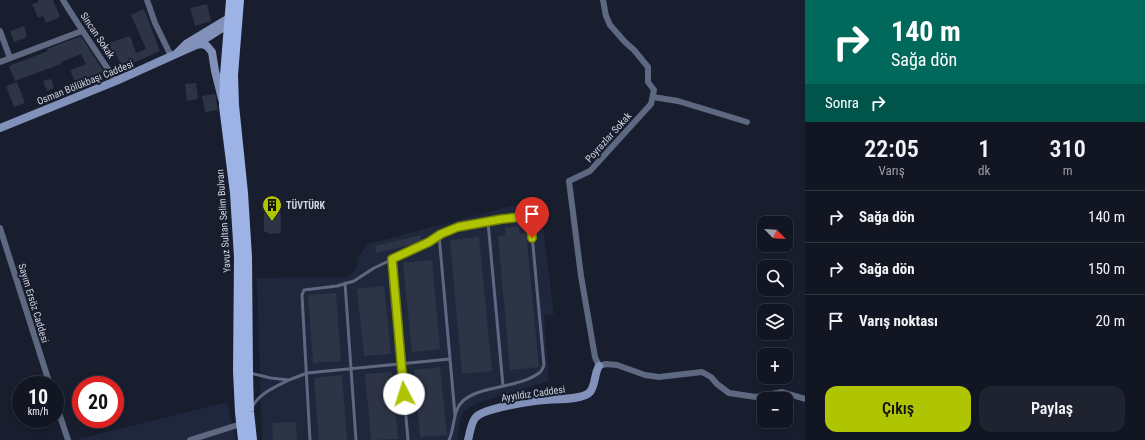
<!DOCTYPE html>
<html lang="tr">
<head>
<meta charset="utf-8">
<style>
	:root { --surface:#121622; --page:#1f232f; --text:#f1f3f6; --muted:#9c9fa5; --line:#313540; --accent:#afc504 }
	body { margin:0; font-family:"Roboto Condensed",sans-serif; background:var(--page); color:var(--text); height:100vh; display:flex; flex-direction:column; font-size:15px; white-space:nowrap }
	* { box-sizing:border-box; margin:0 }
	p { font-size:13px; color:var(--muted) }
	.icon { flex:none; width:22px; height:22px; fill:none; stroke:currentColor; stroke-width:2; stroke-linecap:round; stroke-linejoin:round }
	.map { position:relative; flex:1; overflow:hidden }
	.sheet { display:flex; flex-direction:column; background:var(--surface); width:340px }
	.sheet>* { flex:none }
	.banner { background:#00695c; color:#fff; overflow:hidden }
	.needle { width:26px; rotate:115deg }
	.buttons { position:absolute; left:757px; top:216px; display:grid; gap:8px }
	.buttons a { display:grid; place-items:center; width:36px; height:36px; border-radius:8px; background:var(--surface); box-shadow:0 2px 6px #0003,0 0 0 1px var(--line); font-size:20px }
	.speed { position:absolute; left:12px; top:376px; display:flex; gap:8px; font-size:20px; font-weight:700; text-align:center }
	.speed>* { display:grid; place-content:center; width:52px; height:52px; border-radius:50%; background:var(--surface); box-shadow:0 2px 6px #0003,0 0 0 1px var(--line); line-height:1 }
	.speed small { font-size:10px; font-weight:400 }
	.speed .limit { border:6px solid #d22; background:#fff; color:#111 }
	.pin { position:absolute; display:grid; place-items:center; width:34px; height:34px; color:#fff; margin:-41px -17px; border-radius:50% 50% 50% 0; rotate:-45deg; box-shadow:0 0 4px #0007 }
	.pin .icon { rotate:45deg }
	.me { position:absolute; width:44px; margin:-22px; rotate:355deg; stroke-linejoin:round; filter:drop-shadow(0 0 3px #0008) }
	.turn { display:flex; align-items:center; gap:14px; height:84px; padding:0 20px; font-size:18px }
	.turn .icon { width:52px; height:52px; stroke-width:2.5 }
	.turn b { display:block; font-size:28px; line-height:34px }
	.then { display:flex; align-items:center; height:38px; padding:0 20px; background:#0003; gap:8px; font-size:15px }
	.eta { display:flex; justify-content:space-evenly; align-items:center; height:68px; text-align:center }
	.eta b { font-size:24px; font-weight:600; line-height:28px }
	.primary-button { display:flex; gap:8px; margin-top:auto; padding:8px 20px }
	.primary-button a { flex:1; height:46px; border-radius:12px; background:var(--accent); color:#111; font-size:16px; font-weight:600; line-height:46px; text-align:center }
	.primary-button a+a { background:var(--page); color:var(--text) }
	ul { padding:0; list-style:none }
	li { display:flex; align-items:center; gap:12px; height:52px; padding:0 20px; border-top:1px solid var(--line) }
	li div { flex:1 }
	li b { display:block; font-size:15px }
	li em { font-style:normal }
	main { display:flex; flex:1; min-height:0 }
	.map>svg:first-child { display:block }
	.built { fill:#1f273c }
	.building { fill:#2d3445 }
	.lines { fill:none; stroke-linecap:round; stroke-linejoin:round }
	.lane { stroke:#5e6880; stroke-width:3 }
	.street { stroke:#5e6880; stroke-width:6 }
	.secondary { stroke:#8191b9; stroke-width:8 }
	.primary { stroke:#9db2e5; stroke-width:10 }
	.route-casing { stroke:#728003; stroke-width:10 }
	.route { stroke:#afc504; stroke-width:7 }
	.labels { text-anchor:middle; stroke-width:4; stroke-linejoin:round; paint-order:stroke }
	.street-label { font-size:10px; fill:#ced3de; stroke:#181e2e }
	.poi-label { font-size:10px; font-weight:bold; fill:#ced3de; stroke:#181e2e; text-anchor:start }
</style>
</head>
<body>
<main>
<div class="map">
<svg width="805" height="440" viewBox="0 0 805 440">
	<rect width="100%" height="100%" fill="#181e2e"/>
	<path class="built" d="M540,203L554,314L544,316L549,381L474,404L463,412L460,420L457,440H262L257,278L348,277L356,269L359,256L368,244L512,206Z
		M227,402L236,440H78V439Z"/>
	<path class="building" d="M38,0H53L60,17L46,23L43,16L38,18L32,4L38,2Z
		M207,4L211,21L195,26L190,8Z
		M144,9L160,51L122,68L116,54L113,55L109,43L130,36L136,53L146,49L131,15Z
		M24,26L27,37L14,42L10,31Z
		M81,36L104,72L76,84L70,70L86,64L81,54L61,62V64L15,81L9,66L48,51L47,49Z
		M51,79L54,88L47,91L43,81Z
		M17,82L25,103L14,107L6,86Z
		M196,83L198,99L187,101L185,84Z
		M215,94L218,110L205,112L202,96Z
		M269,199H280L281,233L268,234L267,232H264V213L270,212Z
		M519,226V234L526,233L539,367L510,370L498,236L505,235V228Z
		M421,235L422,242L420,243L376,253L375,246Z
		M479,237L492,371L462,374L450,240Z
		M432,260L440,349L412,352L403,263Z
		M384,286L391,354L364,356L357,289Z
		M336,293L341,361L313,363L308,295Z
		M440,367L447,435L420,437L414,370Z
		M392,372L398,439L371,440L365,374Z
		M342,375L347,440H319L314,378Z
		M296,422L297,440H273L272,423Z"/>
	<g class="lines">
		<path class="lane" d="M488,222L503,386
			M439,235L455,415
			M392,259L408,440
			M345,283L356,440
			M250,373L271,378L289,380C275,387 260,393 252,407
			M289,380L307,373L450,359
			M310,440L302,295L304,290L337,286L354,281L374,268L429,242L441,234L458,227L502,219L521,217L526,218L531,224L544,365C543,368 542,371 539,373C519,388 483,385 464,400C452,410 455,428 449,440"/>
		<path class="street" d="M63,0C80,28 98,54 116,81
			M147,0L155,23L171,56
			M603,0L606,16L610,25L625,42L634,50L648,67V82L654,90L651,104L590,171L569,181L581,276L595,357L599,366L606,364L617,365L645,375L659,377L702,372L711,377L717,384L729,393L756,397L782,392L805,399
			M0,31L10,58
			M0,62L82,31
			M653,97L678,101L747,122
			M0,228L50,385
			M55,401L68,440
			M190,440L241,424"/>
		<path class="secondary" d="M228,26L221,29L196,45L176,54L186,44L229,18
			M196,45L202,44L207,46L212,52L215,71L222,99
			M0,128L116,81L176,54
			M468,440C470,433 471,422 476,417C485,408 531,401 545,400C556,399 583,400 590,392C596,384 594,374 599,366"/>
		<path class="primary" d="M231,0L225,75L224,106L235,193L239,257L238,371L240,412L243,440
			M239,0L233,75L234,105L243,193L247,257L248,373L249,412L252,440"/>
	</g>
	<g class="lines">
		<defs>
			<path id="route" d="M404,394L392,259L429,242L441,234L458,227L502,219L521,217L526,218L531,224L532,238"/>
		</defs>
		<use href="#route" class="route-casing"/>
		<use href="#route" class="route"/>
	</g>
	<defs>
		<symbol id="building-pin" viewBox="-11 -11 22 30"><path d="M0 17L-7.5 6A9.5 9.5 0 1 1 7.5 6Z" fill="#afc504" stroke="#181e2e"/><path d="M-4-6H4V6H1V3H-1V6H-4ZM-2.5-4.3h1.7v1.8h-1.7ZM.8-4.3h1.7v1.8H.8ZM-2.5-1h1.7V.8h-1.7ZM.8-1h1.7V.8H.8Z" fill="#111"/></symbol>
	</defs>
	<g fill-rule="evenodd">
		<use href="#building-pin" x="261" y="194" width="22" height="30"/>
	</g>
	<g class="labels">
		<g class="street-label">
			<text transform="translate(98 35) rotate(56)" y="4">Sincan Sokak</text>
			<text transform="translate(85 82) rotate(-22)" y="4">Osman Bölükbaşı Caddesi</text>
			<text transform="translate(608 137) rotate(-48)" y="4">Poyrazlar Sokak</text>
			<text transform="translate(223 221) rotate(-94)" y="4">Yavuz Sultan Selim Bulvarı</text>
			<text transform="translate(34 303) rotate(73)" y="4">Sayım Ersöz Caddesi</text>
			<text transform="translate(533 393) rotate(-8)" y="4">Ayyıldız Caddesi</text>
		</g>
		<g class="poi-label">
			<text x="286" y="209">TÜVTÜRK</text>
		</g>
	</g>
</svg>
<div class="buttons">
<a><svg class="needle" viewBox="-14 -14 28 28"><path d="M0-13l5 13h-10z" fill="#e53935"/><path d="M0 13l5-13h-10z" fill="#9c9fa5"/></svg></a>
<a><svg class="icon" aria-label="search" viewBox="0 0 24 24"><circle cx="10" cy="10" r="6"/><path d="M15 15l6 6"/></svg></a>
<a><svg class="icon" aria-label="layers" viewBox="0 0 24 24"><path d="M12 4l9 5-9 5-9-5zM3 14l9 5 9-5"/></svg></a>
<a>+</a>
<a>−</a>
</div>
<div class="speed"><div>10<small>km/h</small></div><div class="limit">20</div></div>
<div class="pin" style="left:532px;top:238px;background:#d93025"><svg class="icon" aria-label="arrive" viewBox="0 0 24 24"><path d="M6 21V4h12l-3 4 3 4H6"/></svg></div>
<svg class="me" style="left:404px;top:394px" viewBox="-20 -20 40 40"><circle r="19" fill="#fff"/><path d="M0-13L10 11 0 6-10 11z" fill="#afc504"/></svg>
</div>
<section class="sheet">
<div class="banner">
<div class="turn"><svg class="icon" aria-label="right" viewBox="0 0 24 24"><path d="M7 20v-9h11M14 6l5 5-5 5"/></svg><div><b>140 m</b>Sağa dön</div></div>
<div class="then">Sonra<svg class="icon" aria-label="right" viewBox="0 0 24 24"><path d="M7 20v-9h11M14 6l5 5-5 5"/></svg></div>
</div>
<div class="eta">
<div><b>22:05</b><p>Varış</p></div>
<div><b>1</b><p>dk</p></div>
<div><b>310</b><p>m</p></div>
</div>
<ul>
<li><svg class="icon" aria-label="right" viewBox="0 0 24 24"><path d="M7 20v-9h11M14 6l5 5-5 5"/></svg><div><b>Sağa dön</b></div><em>140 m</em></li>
<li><svg class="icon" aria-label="right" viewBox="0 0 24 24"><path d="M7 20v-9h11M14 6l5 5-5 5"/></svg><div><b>Sağa dön</b></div><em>150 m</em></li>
<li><svg class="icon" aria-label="arrive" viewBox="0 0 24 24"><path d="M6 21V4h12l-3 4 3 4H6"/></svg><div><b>Varış noktası</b></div><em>20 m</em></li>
</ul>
<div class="primary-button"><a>Çıkış</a><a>Paylaş</a></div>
</section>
</main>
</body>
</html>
